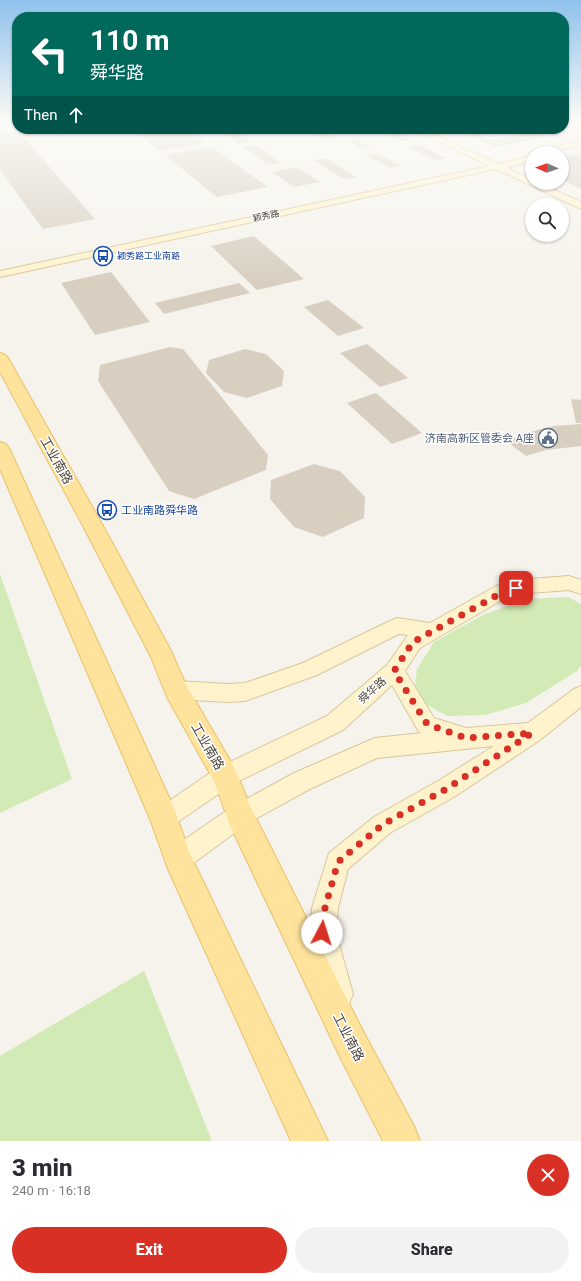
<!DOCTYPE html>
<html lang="en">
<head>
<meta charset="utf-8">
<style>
	:root { --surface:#fff; --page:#f2f2f3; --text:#2b2b33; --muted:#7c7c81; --accent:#d93025 }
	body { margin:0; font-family:Roboto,"Noto Sans SC",sans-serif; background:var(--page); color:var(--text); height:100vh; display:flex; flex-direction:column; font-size:15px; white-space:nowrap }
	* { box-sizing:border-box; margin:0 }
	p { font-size:13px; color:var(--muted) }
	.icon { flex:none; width:22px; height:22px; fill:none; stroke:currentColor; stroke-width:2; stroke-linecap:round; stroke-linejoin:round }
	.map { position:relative; height:1141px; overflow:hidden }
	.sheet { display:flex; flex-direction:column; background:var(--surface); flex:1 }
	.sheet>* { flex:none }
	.hud { position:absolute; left:12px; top:12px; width:557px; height:122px; border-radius:16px; box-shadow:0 1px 3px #0004; background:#00695c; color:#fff; overflow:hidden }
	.needle { width:26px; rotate:272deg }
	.controls { position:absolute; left:525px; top:146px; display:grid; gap:8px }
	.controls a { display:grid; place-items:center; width:44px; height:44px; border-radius:50%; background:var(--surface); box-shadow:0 1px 3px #0004; font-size:20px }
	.pin { position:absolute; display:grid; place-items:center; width:34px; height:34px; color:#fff; margin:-17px; border-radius:8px; box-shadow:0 2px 6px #0006 }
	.me { position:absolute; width:44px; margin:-22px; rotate:5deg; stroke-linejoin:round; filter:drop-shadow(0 0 3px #0008) }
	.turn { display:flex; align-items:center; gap:14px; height:84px; padding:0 12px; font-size:18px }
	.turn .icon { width:52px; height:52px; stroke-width:2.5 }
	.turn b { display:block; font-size:28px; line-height:34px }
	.then { display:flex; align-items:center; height:38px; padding:0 12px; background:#0003; gap:8px; font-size:15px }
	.round { display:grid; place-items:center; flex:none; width:42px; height:42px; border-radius:21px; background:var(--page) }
	.head { display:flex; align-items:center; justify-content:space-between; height:68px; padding:0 12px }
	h1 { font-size:24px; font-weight:800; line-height:30px }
	.button { display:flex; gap:8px; margin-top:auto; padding:8px 12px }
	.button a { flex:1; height:46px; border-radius:24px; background:var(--accent); color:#fff; font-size:16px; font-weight:800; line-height:46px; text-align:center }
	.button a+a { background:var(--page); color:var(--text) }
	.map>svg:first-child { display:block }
	.green { fill:#d2eab5 }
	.building { fill:#d8cfc1; fill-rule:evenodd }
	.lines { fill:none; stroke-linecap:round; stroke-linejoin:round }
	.lane-casing { stroke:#c2bbae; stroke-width:2 }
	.secondary-casing { stroke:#d6c79b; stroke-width:2 }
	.primary-casing { stroke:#e6c16a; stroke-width:2 }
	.lane { fill:#fff; fill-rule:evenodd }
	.secondary { fill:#fff3cd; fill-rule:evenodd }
	.primary { fill:#ffe39c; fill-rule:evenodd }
	.route { stroke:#d93025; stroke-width:7; stroke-dasharray:0 12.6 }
	.labels { text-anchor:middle; stroke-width:3; stroke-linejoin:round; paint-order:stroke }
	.far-street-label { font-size:9px; fill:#4b4439; stroke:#fff }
	.far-transit-label { font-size:9px; fill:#164399; stroke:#fff; text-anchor:start }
	.service-label { font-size:11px; fill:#4e5e75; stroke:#fff; text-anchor:end }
	.transit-label { font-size:11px; fill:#164399; stroke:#fff; text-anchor:start }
	.street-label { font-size:11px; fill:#4b4439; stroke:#fff }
	.near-street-label { font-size:13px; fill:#4b4439; stroke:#fff }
</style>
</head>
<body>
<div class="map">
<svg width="581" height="1141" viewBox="0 0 581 1141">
	<rect width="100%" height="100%" fill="#f6f3ec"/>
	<path class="green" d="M0,574L72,779L0,813Z
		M568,597L581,604V666L577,671L526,703L485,715L447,716L425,704L415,686L417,669L434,642L483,615L526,599Z
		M144,971L212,1141H0V1056Z"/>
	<path class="building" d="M132,129H186L205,143L159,151Z
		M219,129H234L252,142L239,144Z
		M306,129H320L336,138L325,140Z
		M344,129H365L368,130L351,133Z
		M473,129H527L545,137L495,147L461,131ZM507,130L519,135L491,140L479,135Z
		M19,132L95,219L43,229L0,170V135Z
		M396,132L411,140L402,141L387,134Z
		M356,139L371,147L361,149L347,140Z
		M256,145L281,163L268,165L243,147Z
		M419,145L445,158L434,160L408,147Z
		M212,147L268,187L217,197L165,155Z
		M376,153L401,166L390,168L365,155Z
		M581,153V189L562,180V157Z
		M326,158L356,177L343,179L314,160Z
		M297,167L320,182L294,187L272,172Z
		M254,236L304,279L257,290L211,246Z
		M111,272L150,322L95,335L61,283Z
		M239,283L250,293L164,314L155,303Z
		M328,300L364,328L338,336L304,307Z
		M367,344L408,378L380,387L340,353Z
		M170,347L183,349L268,455L266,470L194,499L169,491L98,381L100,365Z
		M245,349L266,354L284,371L282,386L247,398L224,392L206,373L209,360Z
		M376,393L422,433L392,444L347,403Z
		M571,399L581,400V423H576Z
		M581,424V446L546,450L526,456L506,441L537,430L554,426Z
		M314,464L340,471L365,497L364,518L323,537L294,527L270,499L271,480Z"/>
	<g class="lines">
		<defs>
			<path id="lane" d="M564,126L581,133V135L564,128Z
				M448,129H455L449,131Z"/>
			<path id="secondary" d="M414,129H424L498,164L532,156V162L506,167L532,180V183H540L581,202V209L496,169L0,277V271L489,166Z
				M581,141V145L545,153H532V155L529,153L533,151Z
				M569,576L581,580V594L569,590L530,593L507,597L420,648L405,671L434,718L466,728L528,723L574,689L581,686V707L540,740L454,797L390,833L348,869L338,908L336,933L353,994L349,1004L339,1008L329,1004L325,994L310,933L312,908L329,853L374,817L438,781L494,746L377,758L310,789L248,823L187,868L178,871L169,868L166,859L169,850L232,807L294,773L375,738L422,733L419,732L392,685L343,730L233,784L172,826L164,830L156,826L152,818L156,810L217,768L327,716L387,665L408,635L399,634L317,675L245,701L228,702L176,699L169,696L166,690L169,684L176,681L228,684L245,683L303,663L390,621L397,618L430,623L496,586L530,579Z"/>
			<path id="primary" d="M0,353L5,355L8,358L102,524L170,649L186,685L234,767L251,808L364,1033L415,1128L420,1141H383L340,1057L230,825L214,781L167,697L151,657L82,524L0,372Z
				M0,442L6,444L9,448L174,808L190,854L328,1141H291L168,869L150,819L0,469Z"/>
		</defs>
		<use href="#lane" class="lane-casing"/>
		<use href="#secondary" class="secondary-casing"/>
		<use href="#primary" class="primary-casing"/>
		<use href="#lane" class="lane"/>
		<use href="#secondary" class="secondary"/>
		<use href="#primary" class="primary"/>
	</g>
	<linearGradient id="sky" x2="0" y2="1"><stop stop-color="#8fc1ec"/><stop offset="0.43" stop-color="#fbfaf6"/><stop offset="1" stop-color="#fbfaf6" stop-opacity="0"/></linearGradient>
	<rect width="581" height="281" fill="url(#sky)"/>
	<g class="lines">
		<path class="route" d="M322,933L325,908L338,862L382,825L446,789L532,733L466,738L427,724L394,671L413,642L503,592L516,588"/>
	</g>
	<defs>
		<symbol id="bus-ring" viewBox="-11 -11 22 22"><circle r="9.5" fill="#fff" stroke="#1a4fb4" stroke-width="1.5"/><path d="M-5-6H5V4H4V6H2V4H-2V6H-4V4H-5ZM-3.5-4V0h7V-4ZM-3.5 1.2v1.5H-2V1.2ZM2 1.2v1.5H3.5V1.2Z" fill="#1a4fb4"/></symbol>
		<symbol id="civic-ring" viewBox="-11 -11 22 22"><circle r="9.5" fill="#fff" stroke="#5c6f8a" stroke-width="1.5"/><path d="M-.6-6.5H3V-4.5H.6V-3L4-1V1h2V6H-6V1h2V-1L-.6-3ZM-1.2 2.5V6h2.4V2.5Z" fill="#5c6f8a"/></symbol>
	</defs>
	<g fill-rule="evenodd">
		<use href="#bus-ring" x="92" y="245" width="22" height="22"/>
		<use href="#civic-ring" x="537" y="427" width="22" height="22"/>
		<use href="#bus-ring" x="96" y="499" width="22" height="22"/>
	</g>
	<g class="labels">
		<g class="far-street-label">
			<text transform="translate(266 216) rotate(-12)" y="3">颖秀路</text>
		</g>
		<g class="far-transit-label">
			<text x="117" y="259">颖秀路工业南路</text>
		</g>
		<g class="service-label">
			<text x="534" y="442">济南高新区管委会 A座</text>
		</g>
		<g class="transit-label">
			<text x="121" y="514">工业南路舜华路</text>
		</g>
		<g class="street-label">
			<text transform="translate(372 690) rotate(-42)" y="4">舜华路</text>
		</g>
		<g class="near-street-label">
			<text transform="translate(57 460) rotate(61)" y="5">工业南路</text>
			<text transform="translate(208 746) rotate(60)" y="5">工业南路</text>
			<text transform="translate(349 1037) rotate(63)" y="5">工业南路</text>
		</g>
	</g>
</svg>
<div class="controls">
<a><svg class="needle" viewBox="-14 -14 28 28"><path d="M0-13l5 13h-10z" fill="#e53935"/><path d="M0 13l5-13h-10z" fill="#7c7c81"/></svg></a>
<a><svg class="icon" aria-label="search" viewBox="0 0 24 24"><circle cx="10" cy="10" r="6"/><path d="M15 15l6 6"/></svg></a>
</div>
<div class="pin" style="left:516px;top:588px;background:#d93025"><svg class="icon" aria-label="arrive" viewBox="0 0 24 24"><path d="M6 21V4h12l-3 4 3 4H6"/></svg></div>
<svg class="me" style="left:322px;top:933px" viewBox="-20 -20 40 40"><circle r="19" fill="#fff"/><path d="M0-13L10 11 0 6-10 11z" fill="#d93025"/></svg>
<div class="hud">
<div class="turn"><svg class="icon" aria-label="left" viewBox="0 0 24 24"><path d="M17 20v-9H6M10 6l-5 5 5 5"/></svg><div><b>110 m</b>舜华路</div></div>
<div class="then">Then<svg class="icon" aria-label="ahead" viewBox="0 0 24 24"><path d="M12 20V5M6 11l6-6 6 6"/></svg></div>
</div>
</div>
<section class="sheet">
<div class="head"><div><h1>3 min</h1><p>240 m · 16:18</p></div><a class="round" style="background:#d93025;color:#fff"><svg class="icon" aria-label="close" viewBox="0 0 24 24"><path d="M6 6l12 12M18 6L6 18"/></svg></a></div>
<div class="button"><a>Exit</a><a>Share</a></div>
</section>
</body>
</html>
